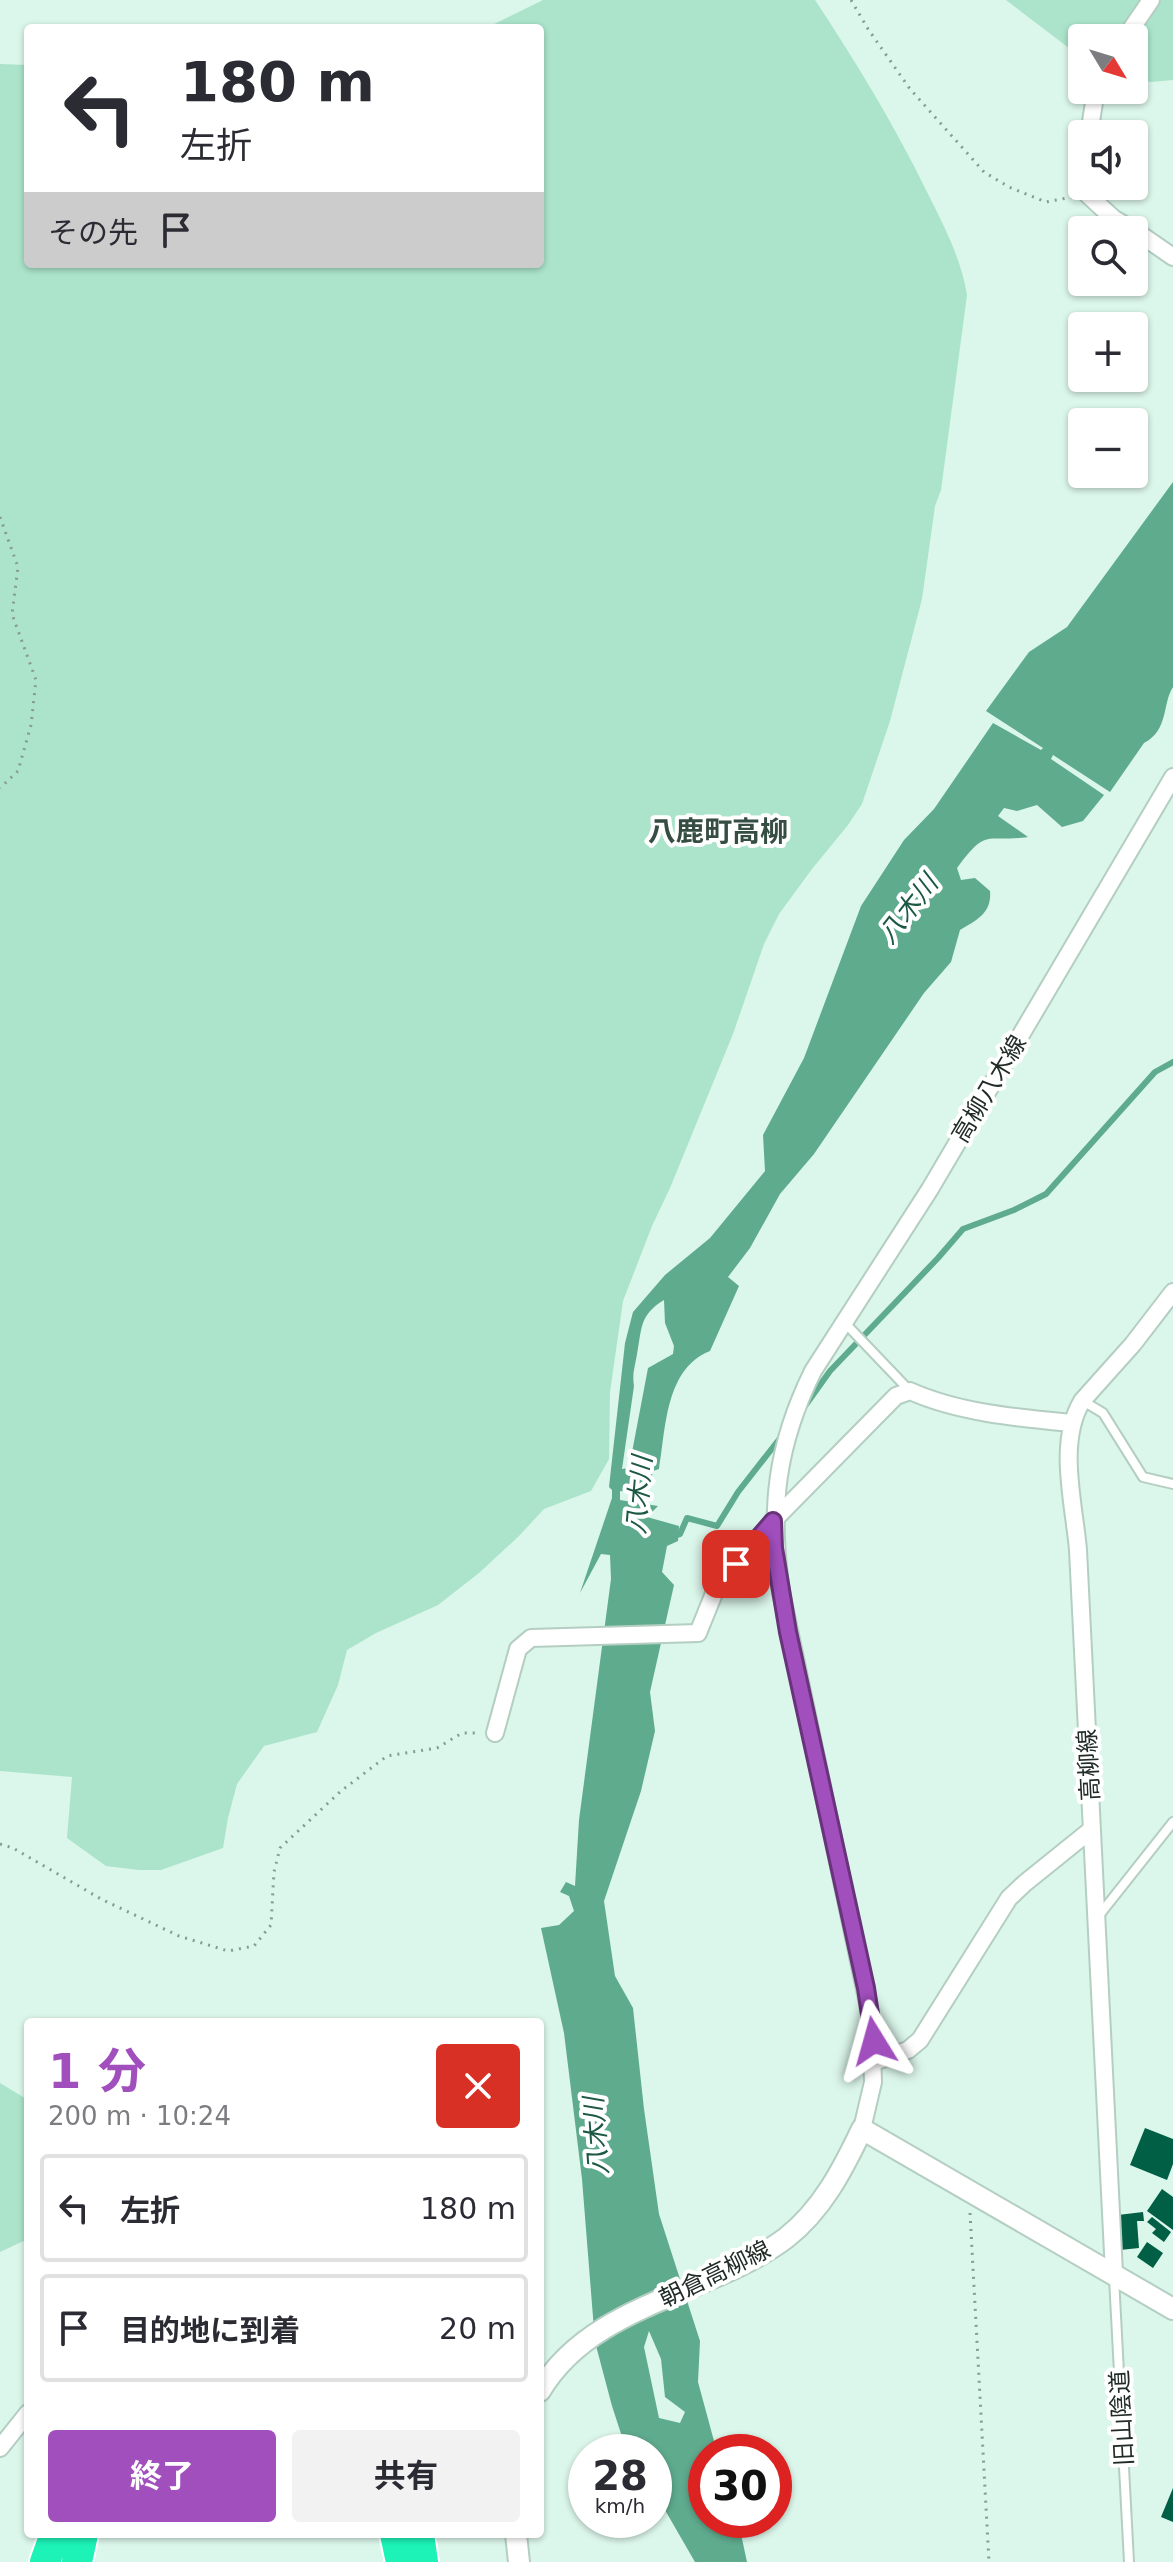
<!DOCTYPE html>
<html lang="ja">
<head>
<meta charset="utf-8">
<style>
	:root { --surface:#fff; --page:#f2f2f3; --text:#2b2b33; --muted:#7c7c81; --line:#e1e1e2; --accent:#a24fbe }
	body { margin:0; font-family:"DejaVu Sans","Noto Sans JP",sans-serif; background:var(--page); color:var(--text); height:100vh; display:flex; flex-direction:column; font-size:30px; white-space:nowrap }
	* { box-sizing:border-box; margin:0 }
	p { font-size:26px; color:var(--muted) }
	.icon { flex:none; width:44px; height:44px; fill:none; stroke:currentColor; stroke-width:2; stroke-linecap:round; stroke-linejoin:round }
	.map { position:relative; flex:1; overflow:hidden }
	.drawer { position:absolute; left:24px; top:2018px; width:520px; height:520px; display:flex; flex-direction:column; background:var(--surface); border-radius:8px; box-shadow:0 2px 6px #0004 }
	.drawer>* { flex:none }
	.hud { position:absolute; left:24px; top:24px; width:520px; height:244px; border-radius:8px; box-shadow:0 2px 6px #0004; background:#fff; color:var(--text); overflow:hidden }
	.needle { width:52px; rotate:128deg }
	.controls { position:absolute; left:1068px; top:24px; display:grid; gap:16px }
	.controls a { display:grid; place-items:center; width:80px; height:80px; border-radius:8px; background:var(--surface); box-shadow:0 2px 6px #0004; font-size:40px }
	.speed { position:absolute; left:568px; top:2434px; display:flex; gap:16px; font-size:40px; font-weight:700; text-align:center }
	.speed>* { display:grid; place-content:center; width:104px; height:104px; border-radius:50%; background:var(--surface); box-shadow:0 2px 6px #0004; line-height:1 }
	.speed small { font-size:20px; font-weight:400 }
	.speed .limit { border:12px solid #d22; background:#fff; color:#111 }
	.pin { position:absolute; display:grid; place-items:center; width:68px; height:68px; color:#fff; margin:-34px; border-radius:16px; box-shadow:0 4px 12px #0006 }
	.me { position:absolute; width:88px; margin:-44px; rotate:352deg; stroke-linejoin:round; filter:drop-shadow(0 0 6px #0008) }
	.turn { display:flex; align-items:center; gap:28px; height:168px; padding:0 24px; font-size:36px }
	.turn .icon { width:104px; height:104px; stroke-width:2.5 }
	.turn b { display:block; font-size:56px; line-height:68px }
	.then { display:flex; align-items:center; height:76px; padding:0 24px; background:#0003; gap:16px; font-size:30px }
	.round { display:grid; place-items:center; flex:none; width:84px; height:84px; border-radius:8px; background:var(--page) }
	.headline { display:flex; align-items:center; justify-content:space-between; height:136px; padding:0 24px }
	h1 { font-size:48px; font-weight:700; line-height:60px; color:var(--accent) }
	.button { display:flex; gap:16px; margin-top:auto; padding:16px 24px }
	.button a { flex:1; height:92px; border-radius:8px; background:var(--accent); color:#fff; font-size:32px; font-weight:700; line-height:92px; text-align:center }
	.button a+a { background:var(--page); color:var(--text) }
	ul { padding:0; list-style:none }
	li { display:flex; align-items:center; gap:24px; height:108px; margin:0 16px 12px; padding:0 8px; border:4px solid var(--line); border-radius:8px }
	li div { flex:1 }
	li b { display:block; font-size:30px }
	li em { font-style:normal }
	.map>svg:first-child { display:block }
	.green { fill:#abe4cb }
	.water { fill:#5fab8e; fill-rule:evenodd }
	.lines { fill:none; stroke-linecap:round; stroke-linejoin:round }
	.stream { stroke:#5fab8e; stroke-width:6 }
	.building { fill:#005f45 }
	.service-casing { stroke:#b4cec2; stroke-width:12 }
	.minor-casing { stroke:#b4cec2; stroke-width:20 }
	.tertiary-casing { stroke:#b4cec2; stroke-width:24 }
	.motorway-casing { stroke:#fff; stroke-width:34 }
	.path { stroke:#889b92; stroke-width:3; stroke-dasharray:2 6; stroke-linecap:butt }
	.service { stroke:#fff; stroke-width:8 }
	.minor { stroke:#fff; stroke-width:16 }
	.tertiary { stroke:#fff; stroke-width:20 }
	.motorway { stroke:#1df3b7; stroke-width:30 }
	.route-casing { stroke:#69337c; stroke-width:20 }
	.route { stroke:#a24fbe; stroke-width:14 }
	.labels { text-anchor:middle; stroke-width:8; stroke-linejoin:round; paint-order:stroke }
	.street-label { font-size:24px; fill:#222c27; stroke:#fff }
	.water-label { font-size:26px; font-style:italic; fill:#1c5944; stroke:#fff }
	.quarter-label { font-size:28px; font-weight:bold; fill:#364d43; stroke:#fff }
</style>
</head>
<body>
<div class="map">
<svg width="1173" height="2562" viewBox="0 0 1173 2562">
	<rect width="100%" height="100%" fill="#dbf6ea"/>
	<path class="green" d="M543,0H815C856,62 895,126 927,192C944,226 961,258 967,295L941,490L935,506L922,599L890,721L862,804L848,825L812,869L779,914L764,944L733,1034L670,1188L652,1226L623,1301L610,1392L609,1459L591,1491L544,1509L519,1536L479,1573L438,1605L376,1633L347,1650L338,1685L317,1732L264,1746L237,1784L228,1818L223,1848L161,1870H139L106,1866L67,1838L72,1777L0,1771V64L28,65V264H540V28H486Z
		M1006,0H1173V80L1151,82L1134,79V38H1082V58Z
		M0,2083L28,2100V2239L0,2252Z"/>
	<path class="water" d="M1173,482V687C1162,704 1169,730 1144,743L1110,792L1053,755L1051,759L1104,795L1083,821L1062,827L1037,805L1017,811L1004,808L998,816L1028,837C983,843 988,827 957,868L961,880L975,878L990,891C992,913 977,920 960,930L951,962L924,993L814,1154L780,1194L750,1248L728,1277L739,1286L710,1351C665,1369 666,1428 659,1469L653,1471L650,1487L641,1488L638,1493L620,1491V1500L658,1506L647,1517L679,1526L678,1541L667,1546L662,1572L674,1585L650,1692L655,1731L641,1791L604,1901L615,1976L633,2008L644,2109L659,2214L700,2341L698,2382L717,2452H706V2520H738L747,2562H695L654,2491V2452H627L612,2406L595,2342L582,2179L564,2033L541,1928L559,1925L574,1911L569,1896L560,1892L566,1882L575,1886L579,1820L611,1579L610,1555L601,1554L580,1593L612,1498V1490L609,1487L625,1343L633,1312L665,1275L710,1238L765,1171L763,1135L804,1058L861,906L904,840L934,809L993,723L1041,750L1043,748L986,711L1029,652L1067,627ZM664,1300L665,1323L674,1346L673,1354L648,1368L629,1468L622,1469L634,1386C632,1373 635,1367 637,1354C642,1329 639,1315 664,1300ZM649,2331L661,2359L665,2397L685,2412L680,2423L659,2418L644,2347Z"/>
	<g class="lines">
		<path class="stream" d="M805,1406L830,1371L938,1258L963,1229L1014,1210L1046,1194L1155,1072L1173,1062
			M673,1536L680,1534L687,1518L717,1526L738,1492L781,1437"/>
	</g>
	<path class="building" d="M1145,2128L1173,2139V2164L1167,2180L1130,2165Z
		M1162,2189L1173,2197V2230L1147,2211Z
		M1143,2212L1144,2221H1137L1139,2248L1120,2250L1118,2215Z
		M1152,2217L1171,2232L1164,2242L1152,2233L1156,2229L1147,2222Z
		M1147,2242L1163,2253L1153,2268L1137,2257Z
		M1173,2488V2522L1161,2517Z"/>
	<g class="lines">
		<defs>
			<path id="service" d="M844,1322L909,1390
				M1083,1401L1103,1413L1143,1477L1173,1484
				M1097,1918L1173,1822
				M1114,2278L1129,2562"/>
			<path id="minor" d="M1125,38L1151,0
				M1089,134L1096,90
				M1089,186L1088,195L1113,218L1133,230
				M1134,230L1173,257
				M495,1733L518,1649L531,1638L698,1633L717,1586L773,1521L896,1396L910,1391C959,1413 1019,1418 1072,1423
				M874,2062L908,2050L920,2040L1009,1898L1025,1883L1092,1829
				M862,2129L873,2082L871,2018L781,1592C769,1509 776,1446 813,1371L930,1189L1173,777
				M1114,2273L1078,1550C1074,1503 1057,1443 1082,1401L1133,1344L1173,1292
				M0,2448L28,2413"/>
			<path id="tertiary" d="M540,2391C592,2303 710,2295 786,2238C822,2210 843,2169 862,2129L1173,2309
				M516,2534L519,2562"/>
			<path id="motorway" d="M395,2534L401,2562
				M419,2534L423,2562
				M45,2562L55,2534
				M77,2562L83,2534"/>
		</defs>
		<use href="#service" class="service-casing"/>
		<use href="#minor" class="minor-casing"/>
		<use href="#tertiary" class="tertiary-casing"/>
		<use href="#motorway" class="motorway-casing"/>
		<path class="path" d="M851,0L868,29L910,89L984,172L1009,187L1046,202L1072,197
			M0,517L18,567L12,614L36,680L31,725L18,771L0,788
			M0,1844L13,1848L101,1899L179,1936L228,1951L254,1946L271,1925L274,1872L280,1848L341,1791L387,1756L437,1748L462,1733H479
			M970,2213L989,2562"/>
		<use href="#service" class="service"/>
		<use href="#minor" class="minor"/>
		<use href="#tertiary" class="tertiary"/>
		<use href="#motorway" class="motorway"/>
	</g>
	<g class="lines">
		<defs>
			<path id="route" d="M736,1564L773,1521L774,1548L788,1632L866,1988L874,2041"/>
		</defs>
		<use href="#route" class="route-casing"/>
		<use href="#route" class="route"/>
	</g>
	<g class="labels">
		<g class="street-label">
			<text transform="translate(989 1089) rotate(-59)" y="8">高柳八木線</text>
			<text transform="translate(1089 1765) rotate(-93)" y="8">高柳線</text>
			<text transform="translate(715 2274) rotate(-26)" y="8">朝倉高柳線</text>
			<text transform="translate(1122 2418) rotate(-93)" y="8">旧山陰道</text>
		</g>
		<g class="water-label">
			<text transform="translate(908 909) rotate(-52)" y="9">八木川</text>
			<text transform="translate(639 1495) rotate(-85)" y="9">八木川</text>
			<text transform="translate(596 2136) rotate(-94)" y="9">八木川</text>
		</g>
		<g class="quarter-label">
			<text x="718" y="841">八鹿町高柳</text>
		</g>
	</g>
</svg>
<div class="controls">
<a><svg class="needle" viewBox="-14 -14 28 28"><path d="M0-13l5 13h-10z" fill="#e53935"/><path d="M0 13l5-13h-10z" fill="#7c7c81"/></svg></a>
<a><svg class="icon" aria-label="sound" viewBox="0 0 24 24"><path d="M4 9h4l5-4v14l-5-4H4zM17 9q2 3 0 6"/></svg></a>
<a><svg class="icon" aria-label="search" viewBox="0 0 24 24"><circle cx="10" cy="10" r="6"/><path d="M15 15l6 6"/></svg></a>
<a>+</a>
<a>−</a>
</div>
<div class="speed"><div>28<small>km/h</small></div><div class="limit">30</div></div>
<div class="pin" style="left:736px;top:1564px;background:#d93025"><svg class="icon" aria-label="arrive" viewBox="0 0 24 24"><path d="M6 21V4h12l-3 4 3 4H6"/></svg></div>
<svg class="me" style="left:874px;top:2041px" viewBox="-20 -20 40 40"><path d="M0-17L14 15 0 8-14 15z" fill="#a24fbe" stroke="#fff" stroke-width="4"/></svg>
<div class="hud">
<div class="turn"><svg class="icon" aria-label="left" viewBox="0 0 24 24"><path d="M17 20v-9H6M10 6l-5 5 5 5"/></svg><div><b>180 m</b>左折</div></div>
<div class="then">その先<svg class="icon" aria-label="arrive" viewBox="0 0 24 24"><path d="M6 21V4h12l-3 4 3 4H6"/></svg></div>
</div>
<section class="drawer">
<div class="headline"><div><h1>1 分</h1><p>200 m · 10:24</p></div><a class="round" style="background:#d93025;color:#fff"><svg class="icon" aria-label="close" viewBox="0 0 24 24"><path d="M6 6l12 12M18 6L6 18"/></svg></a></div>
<ul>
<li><svg class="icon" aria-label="left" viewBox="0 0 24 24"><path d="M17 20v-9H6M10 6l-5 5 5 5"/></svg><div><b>左折</b></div><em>180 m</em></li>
<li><svg class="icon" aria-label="arrive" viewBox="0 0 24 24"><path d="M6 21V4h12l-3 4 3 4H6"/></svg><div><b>目的地に到着</b></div><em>20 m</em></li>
</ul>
<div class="button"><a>終了</a><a>共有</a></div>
</section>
</div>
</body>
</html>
